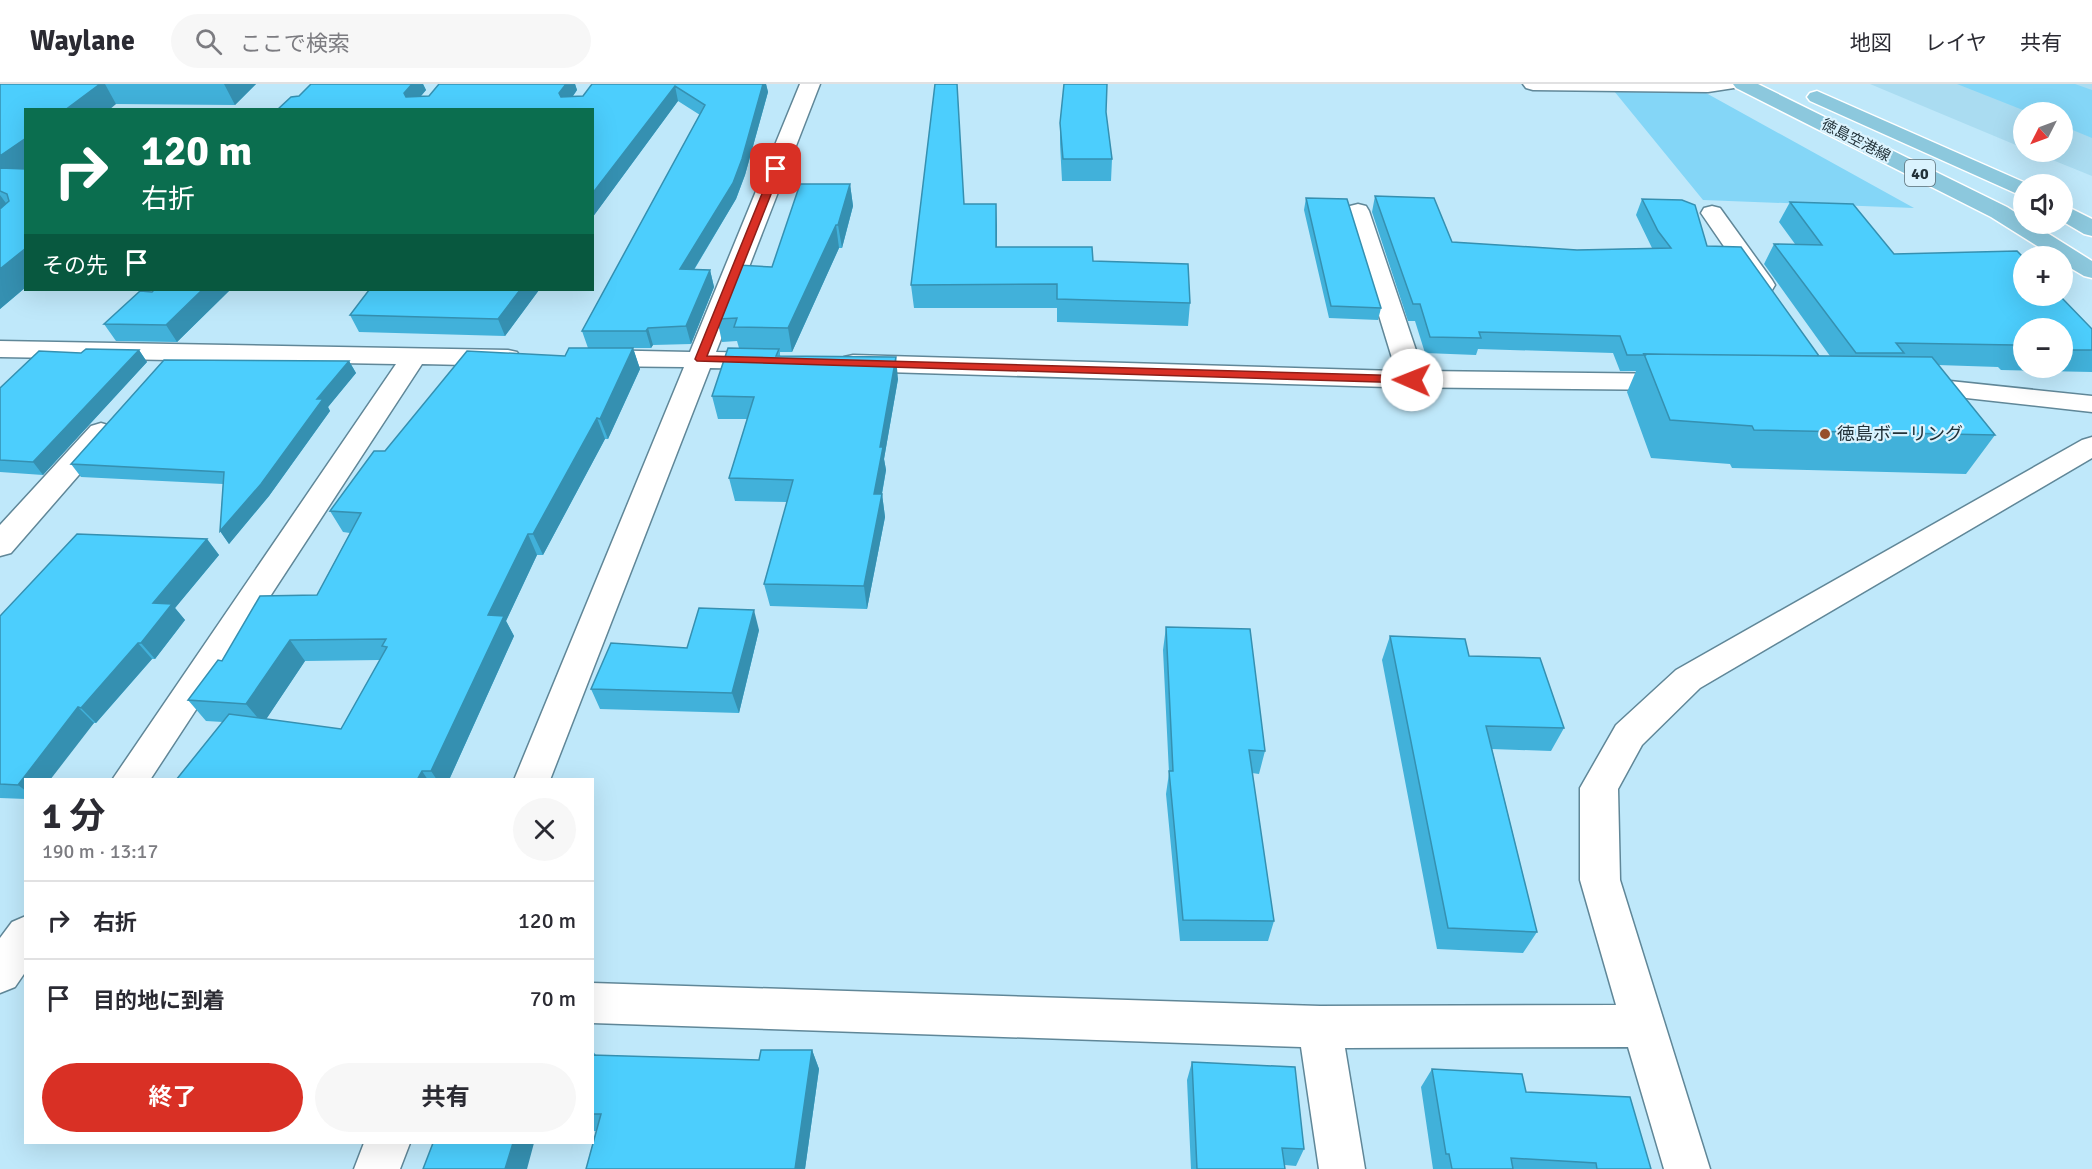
<!DOCTYPE html>
<html lang="ja">
<head>
<meta charset="utf-8">
<style>
	:root { --surface:#fff; --page:#f7f7f7; --text:#2b2b33; --muted:#7c7c81; --line:#e1e1e2; --accent:#d93025 }
	body { margin:0; font-family:Signika,"Noto Sans JP",sans-serif; background:var(--page); color:var(--text); height:100vh; display:flex; flex-direction:column; font-size:22px; white-space:nowrap }
	* { box-sizing:border-box; margin:0 }
	p { font-size:20px; color:var(--muted) }
	.icon { flex:none; width:33px; height:33px; fill:none; stroke:currentColor; stroke-width:2; stroke-linecap:round; stroke-linejoin:round }
	.map { position:relative; flex:1; overflow:hidden }
	.panel { position:absolute; left:24px; top:694px; width:570px; height:366px; display:flex; flex-direction:column; background:var(--surface); border-radius:0px; box-shadow:0 6px 24px #0002 }
	.panel>* { flex:none }
	.banner { position:absolute; left:24px; top:24px; width:570px; height:183px; border-radius:0px; box-shadow:0 6px 24px #0002; background:#0b6e4f; color:#fff; overflow:hidden }
	.needle { width:39px; rotate:228deg }
	.fabs { position:absolute; left:2013px; top:18px; display:grid; gap:12px }
	.fabs a { display:grid; place-items:center; width:60px; height:60px; border-radius:50%; background:var(--surface); box-shadow:0 6px 24px #0002; font-size:30px }
	.pin { position:absolute; display:grid; place-items:center; width:51px; height:51px; color:#fff; margin:-26px; border-radius:12px; box-shadow:0 3px 9px #0006 }
	.me { position:absolute; width:66px; margin:-33px; rotate:271deg; stroke-linejoin:round; filter:drop-shadow(0 0 4px #0008) }
	.turn { display:flex; align-items:center; gap:21px; height:126px; padding:0 18px; font-size:27px }
	.turn .icon { width:78px; height:78px; stroke-width:2.5 }
	.turn b { display:block; font-size:42px; line-height:51px }
	.then { display:flex; align-items:center; height:57px; padding:0 18px; background:#0003; gap:12px; font-size:22px }
	.round { display:grid; place-items:center; flex:none; width:63px; height:63px; border-radius:32px; background:var(--page) }
	.overview { display:flex; align-items:center; justify-content:space-between; height:102px; padding:0 18px }
	h1 { font-size:36px; font-weight:700; line-height:45px }
	.button { display:flex; gap:12px; margin-top:auto; padding:12px 18px }
	.button a { flex:1; height:69px; border-radius:36px; background:var(--accent); color:#fff; font-size:24px; font-weight:700; line-height:69px; text-align:center }
	.button a+a { background:var(--page); color:var(--text) }
	ul { padding:0; list-style:none }
	li { display:flex; align-items:center; gap:18px; height:78px; padding:0 18px; border-top:2px solid var(--line) }
	li div { flex:1 }
	li b { display:block; font-size:22px }
	li em { font-style:normal }
	header { display:flex; align-items:center; gap:36px; box-sizing:border-box; height:84px; padding:0 30px; background:var(--surface); border-bottom:2px solid var(--line) }
	header strong { font-size:28px }
	nav { display:flex; gap:33px; margin-inline-start:auto; font-size:21px }
	.search { width:420px; height:54px; background:var(--page); display:flex; align-items:center; gap:15px; box-sizing:border-box; padding:0 21px; border-radius:33px; color:var(--muted); font-size:22px }
	.map>svg:first-child { display:block }
	.built { fill:#aadcf1 }
	.green { fill:#84d6f7 }
	.lines { fill:none; stroke-linecap:round; stroke-linejoin:round }
	.minor-casing { stroke:#608798; stroke-width:3 }
	.major-casing { stroke:#fff; stroke-width:3 }
	.minor { fill:#fff; fill-rule:evenodd }
	.major { fill:#8cc8dd; fill-rule:evenodd }
	.wall { fill:#41b1da; fill-rule:evenodd }
	.shaded-wall { fill:#3590b1 }
	.building { fill:#4ccefd; stroke:#3590b1; stroke-width:1.5 }
	.route { fill:#d93025; stroke:#8d1f18; stroke-width:1.5 }
	.poi-dot { fill:#964e2a; stroke:#daf3fe; stroke-width:2 }
	.labels { text-anchor:middle; stroke-width:4.5; stroke-linejoin:round; paint-order:stroke }
	.far-street-label { font-size:15px; fill:#223239; stroke:#daf3fe }
	.shield { fill:#daf3fe; stroke:#596c74; stroke-width:1.5 }
	.shield-label { font-size:16px; font-weight:bold; fill:#223239 }
	.poi-label { font-size:18px; fill:#223239; stroke:#daf3fe; text-anchor:start }
</style>
</head>
<body>
<header>
<strong>Waylane</strong>
<div class="search"><svg class="icon" aria-label="search" viewBox="0 0 24 24"><circle cx="10" cy="10" r="6"/><path d="M15 15l6 6"/></svg>ここで検索</div>
<nav><a>地図</a><a>レイヤ</a><a>共有</a></nav>
</header>
<div class="map">
<svg width="2092" height="1085" viewBox="0 0 2092 1085">
	<rect width="100%" height="100%" fill="#bfe8fa"/>
	<path class="built" d="M1870,0H2092V92L2033,68H2062V28H2024L2023,64Z"/>
	<path class="green" d="M1957,0H2075L2092,6V54L2063,42L2062,28H2028Z
		M1614,7L1706,9L1914,124L1703,116Z"/>
	<g class="lines">
		<defs>
			<path id="minor" d="M800,0H820L716,268L769,269L778,271L782,277L778,283L769,285L710,284L550,696H514L684,283L592,282L583,280L579,274L583,268L592,266L690,268Z
				M1523,0H1737L1734,4L1708,8L1533,6L1526,4Z
				M1358,120L1366,122L1369,127L1423,287L1677,290L1686,292L1690,298L1686,304L1677,306L1388,303L853,287L844,285L840,279L844,273L853,271L1396,287L1347,127L1350,122Z
				M1712,122L1720,124L1772,196L1775,201L1772,206L1763,208L1754,206L1701,129L1704,124Z
				M0,257L508,266L517,268L521,274L517,280L508,282L422,280L150,696H112L396,280L0,273Z
				M1912,293L2092,312V328L1903,307L1899,301L1903,295Z
				M101,339L111,342L115,348L111,354L11,469L0,472V441L91,342Z
				M2092,353V374L1700,604L1642,661L1618,705L1620,796L1710,1085H1664L1628,963L1345,964L1365,1085H1319L1301,963L592,939V899L1320,922L1616,921L1580,796V704L1616,641L1676,586L2082,356Z
				M26,832V887L15,903L0,909V854L12,838Z
				M364,1059H410L400,1085H354Z"/>
			<path id="major" d="M1733,0H1758L2007,123L2024,134V140H2033L2092,177V194L2084,192L2062,179V172H2053L1991,133L1736,4Z
				M1817,7L2028,100H2024V113L1810,17L1807,13L1810,9Z
				M2062,120L2092,135V152L2084,150L2062,137Z"/>
		</defs>
		<use href="#minor" class="minor-casing"/>
		<use href="#major" class="major-casing"/>
		<use href="#minor" class="minor"/>
		<use href="#major" class="major"/>
	</g>
	<path class="wall" d="M0,0H256L235,21L116,20L26,26V203L0,225Z
		M311,0H423L426,6L421,12H429L439,0H575L577,6L573,12H583L592,0H766L768,8L745,91L736,115L694,186H710L714,203L691,260L653,261L651,264H633L640,285L608,355H605L543,471H537L506,537L514,552L449,696H176L223,638L206,637L188,616L222,577L317,511L350,449L343,448L330,427L385,367L565,272L588,264L582,247L700,31L678,17L592,134V26L299,12ZM380,576L341,645L266,635L305,577Z
		M1060,39L1112,75L1111,97H1062L1060,60Z
		M850,100L853,122L842,164H839L792,268H780V272L898,295L884,375L886,386L882,410L885,433L867,525L770,522L764,500L787,418L735,417L729,394L747,335H718L712,312L739,264L737,257L722,258L717,235L772,183Z
		M1375,112L1452,158L1577,166L1652,164L1636,131L1642,115L1707,162L1819,272H1830L1764,180L1774,160H1795L1779,138L1790,118L1894,170L2092,245V288L2001,286L1998,283L1938,281L1995,351L1966,390L1732,384L1730,380L1651,374L1627,308L1636,287H1620L1613,269L1478,265L1476,271L1425,269L1415,237H1408L1372,128ZM2024,244H2062V284H2024Z
		M1306,114L1381,224L1378,236L1329,234L1304,126Z
		M997,142V163L1093,177L1190,219L1188,242L1057,238V224H914L911,201Z
		M154,206H230L177,258L116,257L104,240L152,208Z
		M369,206H539L505,252L359,248L350,231Z
		M139,266L147,278L43,391L0,388V304L81,269Z
		M349,277L356,289L328,323L330,327L269,412L229,460L220,447L223,400L81,393L71,380Z
		M207,455L219,471L175,524L185,536L155,575H152L96,639H94L26,696V715L0,714V532Z
		M1166,543L1265,667L1259,690L1252,689L1274,837L1268,857H1180L1166,710L1169,689L1163,566Z
		M759,546L739,629L600,625L591,605L687,564Z
		M1390,552L1469,572L1564,644L1551,667L1492,665L1537,848L1523,869L1437,865L1382,576Z
		M592,966L596,971L759,976L812,966L819,985L805,1085H586L596,1047H592Z
		M1192,978L1304,1065L1296,1082L1285,1081V1085H1191L1187,996Z
		M1432,985L1526,1008L1651,1085H1433L1421,1003Z"/>
	<path class="shaded-wall" d="M100,0H105L116,20L109,26H65Z
		M224,0H256L235,21Z
		M412,0H423L426,6L410,25L404,9Z
		M566,0H575L577,6L564,25L559,9Z
		M763,0H766L768,8L745,91L736,115L684,202L680,185Z
		M675,2L678,17L592,134V110Z
		M26,54V88L0,107V72Z
		M850,100L853,122L842,164L838,141Z
		M0,111L14,130L0,137Z
		M996,120L997,142V185L996,163Z
		M836,141L839,164L792,268L788,244Z
		M26,164V203L0,225V185Z
		M710,186L714,203L691,260L686,242Z
		M202,206H230L177,258L166,241Z
		M520,206H539L505,252L498,235Z
		M648,244L653,261L651,264L646,247Z
		M633,264L640,285L608,355L600,335Z
		M139,266L147,278L43,391L33,378Z
		M896,273L898,295L884,375L886,386L878,432L874,410L880,363Z
		M349,277L356,289L328,323L330,327L269,412L229,460L220,447L317,315Z
		M597,334L605,355L543,471L533,450Z
		M882,410L885,433L867,525L864,502Z
		M528,450L537,471L506,537L514,552L449,696H437L431,687L488,531Z
		M207,455L219,471L175,524L185,536L155,575L141,559L153,519Z
		M754,526L759,546L739,629L732,609Z
		M290,556L305,577L263,640L246,620Z
		M138,559L152,575L96,639L81,624Z
		M78,623L94,639L50,696H26V707L18,701Z
		M422,687L428,696H417Z
		M812,966L819,985L805,1085H795Z
		M513,1059H534L527,1085H505Z"/>
	<path class="building" d="M0,0H100L65,26H26V54L0,72Z
		M311,0H412L404,9L406,13L429,12L439,0H566L559,9L561,13L583,12L592,0H763L742,75L733,99L680,185L710,186L686,242L648,244L646,247H582L705,21L675,2L592,110V26H277L291,13L299,12Z
		M935,0H957L964,120H996V163H1092L1093,177L1188,180L1190,219L1057,215V200L911,201Z
		M1064,0H1107L1106,28L1112,75H1063L1060,39Z
		M0,84L26,85V164L0,185V125L9,117L7,110L0,107Z
		M800,100H850L838,141H836L788,244L734,243L737,234L717,235L738,181L772,183Z
		M1375,112L1434,114L1452,158L1577,166L1671,164L1658,147L1642,115L1682,116L1695,121L1707,162L1741,163L1819,272L1644,270L1645,271H1627L1620,252L1479,248L1481,254L1430,253L1420,220H1413Z
		M1306,114L1347,115L1381,224L1331,222Z
		M1790,118L1853,120L1894,170L2017,167L2024,174V212H2060L2092,245V266H2062V244H2024V265H2017L2014,261L1896,259L1904,269H1856L1774,160L1822,161Z
		M154,206H202L166,241L104,240L140,207L152,208Z
		M369,206H520L498,235L350,231Z
		M569,264H633L600,335L597,334L533,450H528L488,531L504,532L431,687H422L417,696H176L229,630L341,645L387,563L382,562L386,555L290,556L246,620L188,616L218,576L222,577L260,512L317,511L361,429L330,427L374,367H385L467,267L565,272Z
		M728,264L779,265L776,272L896,273L880,363H883L874,410H882L864,502L764,500L793,396L729,394L754,313L712,312Z
		M86,265L139,266L33,378L0,376V304L39,267L81,269Z
		M1644,270L1932,273L1995,351L1754,346L1752,342L1670,336Z
		M164,276L349,277L317,315H323L261,400L220,447L224,388L71,380Z
		M77,450L207,455L153,519L172,520L141,559H138L81,624L78,623L18,701L0,700V532Z
		M699,524L754,526L732,609L591,605L611,559L687,564Z
		M1166,543L1250,545L1265,667L1249,666L1274,837L1183,836L1169,687H1173Z
		M1390,552L1465,555L1469,572L1540,574L1564,644L1486,642L1537,848L1448,844Z
		M761,966H812L795,1085H586L601,1030H592V971L759,976Z
		M1192,978L1295,983L1304,1065L1282,1064L1285,1085H1197Z
		M1432,985L1522,990L1526,1008L1630,1013L1651,1085H1597L1596,1079L1511,1074L1513,1085H1452L1449,1070H1446Z
		M433,1059H513L505,1085H423Z"/>
	<path class="route" d="M776,82L781,85L707,272L1412,292L1417,296L1412,299L697,277L695,275L772,85Z"/>
	<circle class="poi-dot" cx="1825" cy="350" r="6"/>
	<g class="labels">
		<g class="far-street-label">
			<text transform="translate(1856 56) rotate(27)" y="5">徳島空港線</text>
		</g>
		<rect class="shield" x="1905" y="76" width="30" height="26" rx="4.5"/>
		<g class="shield-label">
			<text x="1920" y="95">40</text>
		</g>
		<g class="poi-label">
			<text x="1837" y="356">徳島ボーリング</text>
		</g>
	</g>
</svg>
<div class="fabs">
<a><svg class="needle" viewBox="-14 -14 28 28"><path d="M0-13l5 13h-10z" fill="#e53935"/><path d="M0 13l5-13h-10z" fill="#7c7c81"/></svg></a>
<a><svg class="icon" aria-label="sound" viewBox="0 0 24 24"><path d="M4 9h4l5-4v14l-5-4H4zM17 9q2 3 0 6"/></svg></a>
<a>+</a>
<a>−</a>
</div>
<div class="pin" style="left:776px;top:85px;background:#d93025"><svg class="icon" aria-label="arrive" viewBox="0 0 24 24"><path d="M6 21V4h12l-3 4 3 4H6"/></svg></div>
<svg class="me" style="left:1412px;top:296px" viewBox="-20 -20 40 40"><circle r="19" fill="#fff"/><path d="M0-13L10 11 0 6-10 11z" fill="#d93025"/></svg>
<div class="banner">
<div class="turn"><svg class="icon" aria-label="right" viewBox="0 0 24 24"><path d="M7 20v-9h11M14 6l5 5-5 5"/></svg><div><b>120 m</b>右折</div></div>
<div class="then">その先<svg class="icon" aria-label="arrive" viewBox="0 0 24 24"><path d="M6 21V4h12l-3 4 3 4H6"/></svg></div>
</div>
<section class="panel">
<div class="overview"><div><h1>1 分</h1><p>190 m · 13:17</p></div><a class="round"><svg class="icon" aria-label="close" viewBox="0 0 24 24"><path d="M6 6l12 12M18 6L6 18"/></svg></a></div>
<ul>
<li><svg class="icon" aria-label="right" viewBox="0 0 24 24"><path d="M7 20v-9h11M14 6l5 5-5 5"/></svg><div><b>右折</b></div><em>120 m</em></li>
<li><svg class="icon" aria-label="arrive" viewBox="0 0 24 24"><path d="M6 21V4h12l-3 4 3 4H6"/></svg><div><b>目的地に到着</b></div><em>70 m</em></li>
</ul>
<div class="button"><a>終了</a><a>共有</a></div>
</section>
</div>
</body>
</html>
